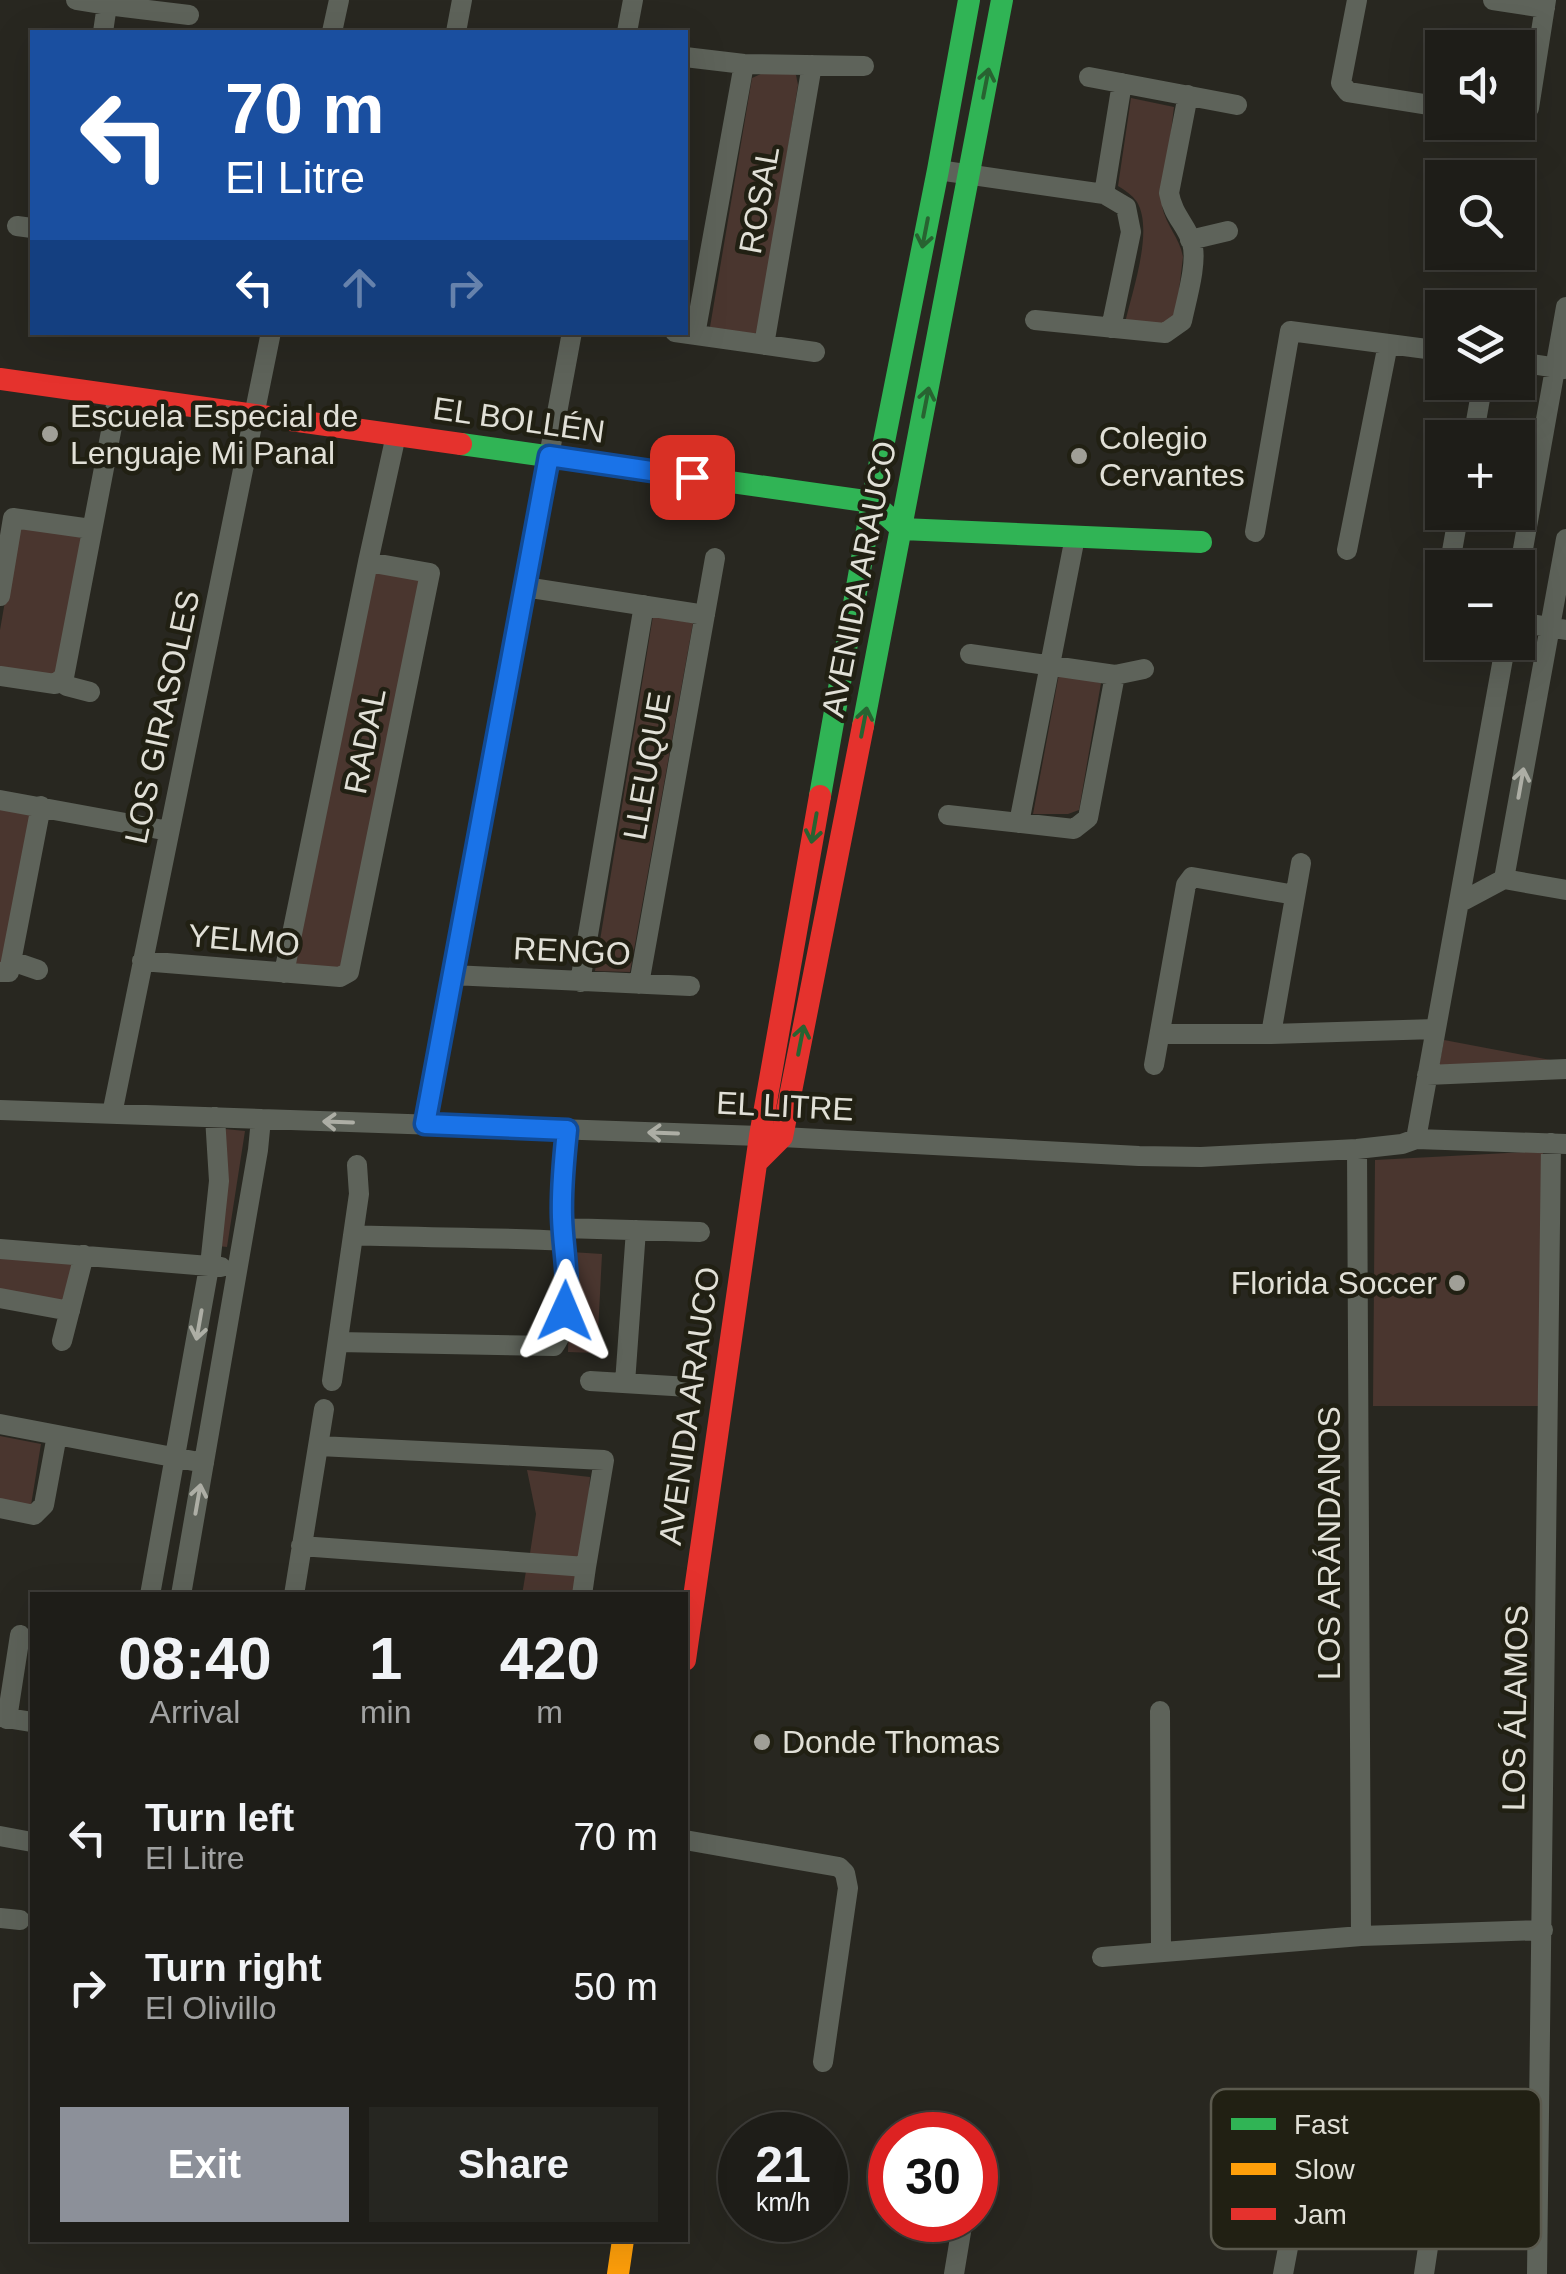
<!DOCTYPE html>
<html lang="en">
<head>
<meta charset="utf-8">
<style>
	:root { --surface:#1e1d18; --page:#262621; --text:#f1f3f6; --muted:#a1a2a2; --line:#3c3b37; --accent:#8c9099 }
	body { margin:0; font-family:Arial,sans-serif; background:var(--page); color:var(--text); height:100vh; display:flex; flex-direction:column; font-size:38px; white-space:nowrap }
	* { box-sizing:border-box; margin:0 }
	p { font-size:32px; color:var(--muted) }
	.icon { flex:none; width:55px; height:55px; fill:none; stroke:currentColor; stroke-width:2; stroke-linecap:round; stroke-linejoin:round }
	.map { position:relative; flex:1; overflow:hidden }
	.side { position:absolute; left:30px; top:1592px; width:658px; height:650px; display:flex; flex-direction:column; background:var(--surface); border-radius:0px; box-shadow:0 10px 40px #0002,0 0 0 2px var(--line) }
	.side>* { flex:none }
	.hud { position:absolute; left:30px; top:30px; width:658px; height:305px; border-radius:0px; box-shadow:0 10px 40px #0002,0 0 0 2px var(--line); background:#1a4fa0; color:#fff; overflow:hidden }
	.tools { position:absolute; left:1425px; top:30px; display:grid; gap:20px }
	.tools a { display:grid; place-items:center; width:110px; height:110px; border-radius:0px; background:var(--surface); box-shadow:0 10px 40px #0002,0 0 0 2px var(--line); font-size:50px }
	.speed { position:absolute; left:718px; top:2112px; display:flex; gap:20px; font-size:50px; font-weight:700; text-align:center }
	.speed>* { display:grid; place-content:center; width:130px; height:130px; border-radius:50%; background:var(--surface); box-shadow:0 10px 40px #0002,0 0 0 2px var(--line); line-height:1 }
	.speed small { font-size:25px; font-weight:400 }
	.speed .limit { border:15px solid #d22; background:#fff; color:#111 }
	.pin { position:absolute; display:grid; place-items:center; width:85px; height:85px; color:#fff; margin:-42px; border-radius:20px; box-shadow:0 5px 15px #0006 }
	.me { position:absolute; width:110px; margin:-55px; rotate:1deg; stroke-linejoin:round; filter:drop-shadow(0 0 8px #0008) }
	.turn { display:flex; align-items:center; gap:35px; height:210px; padding:0 30px; font-size:45px }
	.turn .icon { width:130px; height:130px; stroke-width:2.5 }
	.turn b { display:block; font-size:70px; line-height:85px }
	.lanes { display:flex; align-items:center; height:95px; padding:0 30px; background:#0003; justify-content:center; gap:50px; direction:ltr }
	.lanes .off { opacity:.35 }
	.eta { display:flex; justify-content:space-evenly; align-items:center; height:170px; text-align:center }
	.eta b { font-size:60px; font-weight:800; line-height:70px }
	.button { display:flex; gap:20px; margin-top:auto; padding:20px 30px }
	.button a { flex:1; height:115px; border-radius:0px; background:var(--accent); color:#fff; font-size:40px; font-weight:800; line-height:115px; text-align:center }
	.button a+a { background:var(--page); color:var(--text) }
	ul { padding:0; list-style:none }
	li { display:flex; align-items:center; gap:30px; height:150px; padding:0 30px }
	li div { flex:1 }
	li b { display:block; font-size:38px }
	li em { font-style:normal }
	.map>svg:first-child { display:block }
	.green { fill:#4a362f }
	.lines { fill:none; stroke-linecap:round; stroke-linejoin:round }
	.street { stroke:#5e635a; stroke-width:20 }
	.fast { stroke:#30b455; stroke-width:22 }
	.slow { stroke:#ff9f0a; stroke-width:22 }
	.jam { stroke:#e5322d; stroke-width:22 }
	.oneway { stroke:#286331 }
	.oneway2 { stroke:#adaea5 }
	.route-casing { stroke:#114b97; stroke-width:25 }
	.route { stroke:#1a73e8; stroke-width:18 }
	.poi-dot { fill:#a09f97; stroke:#212013; stroke-width:4 }
	.labels { text-anchor:middle; stroke-width:9; stroke-linejoin:round; paint-order:stroke }
	.street-label { font-size:32px; fill:#e1e0d7; stroke:#212013 }
	.poi-label { font-size:32px; fill:#e1e0d7; stroke:#212013; text-anchor:start }
	.key { fill:#212013; stroke:#5b5a4e; stroke-width:2.5 }
	.key-label { font-size:28px; fill:#e1e0d7 }
</style>
</head>
<body>
<div class="map">
<svg width="1566" height="2274" viewBox="0 0 1566 2274">
	<rect width="100%" height="100%" fill="#282720"/>
	<path class="green" d="M789,71L796,75L798,85L759,331L747,338L710,327L752,78L765,72Z
		M1131,98L1174,107L1162,206C1166,226 1180,238 1183,257L1176,315L1165,323H1125C1132,292 1154,230 1137,202C1132,195 1125,190 1118,186Z
		M22,528L76,533L83,541L60,670L51,679L0,670V630L17,532Z
		M373,571L427,580L344,971L292,968Z
		M653,616L693,623L630,972L595,971Z
		M1059,674L1101,683L1079,810L1068,814H1033Z
		M0,807L29,811L33,821L5,959L0,963Z
		M1444,1040L1556,1061L1438,1071Z
		M225,1129L245,1131L227,1247L218,1246Z
		M1543,1151L1538,1406H1373L1375,1160Z
		M571,1252L602,1254L597,1353L568,1352Z
		M0,1257L72,1263L63,1302L0,1289Z
		M0,1436L41,1444L31,1505L0,1499Z
		M527,1470L590,1477L584,1565L529,1560L536,1514Z
		M527,1565L583,1569L580,1595H522Z"/>
	<g class="lines">
		<path class="street" d="M76,0L107,5
			M1357,0L1341,83L1348,92L1442,107
			M1493,0L1545,8
			M103,32L107,5L189,15
			M332,32L339,0
			M456,32L462,0
			M627,32L633,0
			M685,57L744,64L864,66
			M1089,77L1237,105
			M1518,117L1523,116L1529,108L1546,0
			M938,170L1104,194L1126,207L1131,232L1111,328
			M1104,194L1122,83
			M17,226L32,228
			M1190,240L1228,231
			M1035,320L1165,333L1182,321C1186,301 1198,262 1192,243C1186,224 1173,216 1169,193L1188,95
			M675,332L815,352
			M695,335L744,64
			M764,345L812,65
			M1518,362L1564,369
			M1473,438L1483,382
			M1255,532L1290,331L1442,351
			M1347,550L1388,344
			M368,562L396,435
			M1449,568L1459,512
			M1518,577L1566,307
			M525,587L705,615
			M0,596L13,518L91,529
			M1518,622L1566,630
			M970,654L1115,675L1144,669
			M0,676L55,684L64,677L118,395
			M59,681L67,686L90,692
			M0,800L169,831
			M948,815L1074,829L1088,818L1115,675
			M1019,823L1075,537
			M1504,879L1566,539
			M1504,879L1566,890
			M1459,903L1504,879
			M12,961L38,970
			M142,961L340,977L349,972L430,573L368,562L284,973
			M0,972H9L41,806
			M452,975L690,986
			M580,982L644,605
			M639,984L715,558
			M1160,1034H1271L1436,1029
			M1271,1034L1301,863
			M1154,1065L1186,885L1192,877L1295,895
			M1427,1075L1566,1069
			M0,1110L760,1136
			M112,1114L271,332
			M425,1125L572,332
			M782,1137L1139,1156L1201,1157L1357,1149L1402,1144L1416,1139L1566,1144
			M1416,1139L1506,642
			M1357,1149L1361,1936
			M563,1228L700,1232
			M353,1235C424,1238 494,1237 564,1241
			M0,1249L221,1267
			M0,1298L70,1311
			M62,1341L84,1255
			M338,1342L554,1346C579,1312 564,1256 562,1216C561,1187 564,1158 567,1130
			M332,1381L359,1194L357,1165
			M590,1381L689,1387
			M625,1383L636,1230
			M0,1424L204,1463
			M319,1446L604,1460L586,1567
			M0,1508L34,1515L44,1505L57,1435
			M301,1546L586,1567L582,1595
			M150,1595L211,1256L219,1181L215,1117
			M181,1595L258,1150L261,1119
			M294,1595L324,1409
			M1160,1711L1161,1952
			M0,1717L32,1722
			M7,1719L20,1635
			M0,1836L32,1842
			M685,1840L839,1867L845,1873L848,1888L823,2062
			M0,1918L20,1920
			M1102,1957L1361,1936L1543,1930
			M954,2274L963,2220
			M1283,2274L1291,2232
			M1424,2274L1435,2201
			M1537,2274L1551,1143"/>
		<path class="fast" d="M461,444L872,502L902,529L1201,542
			M863,726L1002,0
			M820,796L872,502L938,170L969,0"/>
		<path class="slow" d="M618,2274L623,2240"/>
		<path class="jam" d="M0,379L461,444
			M758,1161L782,1137L863,726
			M685,1660L760,1136L820,796"/>
	</g>
	<defs><path id="oneway-shaft" d="M-6 0H5M1.5-3L5.5 0L1.5 3" fill="none" stroke-width="1.6" stroke-linecap="round" stroke-linejoin="round" transform="scale(2.5)"/></defs>
	<g class="oneway">
		<use href="#oneway-shaft" transform="translate(986 83) rotate(-79)"/>
		<use href="#oneway-shaft" transform="translate(925 233) rotate(101)"/>
		<use href="#oneway-shaft" transform="translate(926 402) rotate(-79)"/>
		<use href="#oneway-shaft" transform="translate(864 722) rotate(-79)"/>
		<use href="#oneway-shaft" transform="translate(814 828) rotate(100)"/>
		<use href="#oneway-shaft" transform="translate(801 1040) rotate(-79)"/>
	</g>
	<g class="oneway2">
		<use href="#oneway-shaft" transform="translate(1521 783) rotate(-80)"/>
		<use href="#oneway-shaft" transform="translate(338 1122) rotate(-178)"/>
		<use href="#oneway-shaft" transform="translate(663 1133) rotate(-178)"/>
		<use href="#oneway-shaft" transform="translate(199 1325) rotate(100)"/>
		<use href="#oneway-shaft" transform="translate(198 1499) rotate(-80)"/>
	</g>
	<g class="lines">
		<defs>
			<path id="route" d="M565,1311C570,1278 563,1250 562,1217C561,1187 564,1159 567,1130L425,1124L549,456L692,477"/>
		</defs>
		<use href="#route" class="route-casing"/>
		<use href="#route" class="route"/>
	</g>
	<g class="poi-dot">
		<circle cx="50" cy="434" r="10"/>
		<circle cx="1079" cy="456" r="10"/>
		<circle cx="1457" cy="1283" r="10"/>
		<circle cx="762" cy="1742" r="10"/>
	</g>
	<g class="labels">
		<g class="street-label">
			<text transform="translate(759 200) rotate(-80)" y="11">ROSAL</text>
			<text transform="translate(519 420) rotate(8)" y="11">EL BOLLÉN</text>
			<text transform="translate(859 579) rotate(-79)" y="11">AVENIDA ARAUCO</text>
			<text transform="translate(162 717) rotate(-78)" y="11">LOS GIRASOLES</text>
			<text transform="translate(365 741) rotate(-79)" y="11">RADAL</text>
			<text transform="translate(647 766) rotate(-80)" y="11">LLEUQUE</text>
			<text transform="translate(244 940) rotate(5)" y="11">YELMO</text>
			<text transform="translate(572 951) rotate(3)" y="11">RENGO</text>
			<text transform="translate(785 1106) rotate(3)" y="11">EL LITRE</text>
			<text transform="translate(689 1406) rotate(-82)" y="11">AVENIDA ARAUCO</text>
			<text transform="translate(1329 1543) rotate(-90)" y="11">LOS ARÁNDANOS</text>
			<text transform="translate(1515 1708) rotate(-89)" y="11">LOS ÁLAMOS</text>
		</g>
		<g class="poi-label">
			<text x="70" y="427">Escuela Especial de<tspan x="70" dy="37">Lenguaje Mi Panal</tspan></text>
			<text x="1099" y="449">Colegio<tspan x="1099" dy="37">Cervantes</tspan></text>
			<text x="1437" y="1294" text-anchor="end">Florida Soccer</text>
			<text x="782" y="1753">Donde Thomas</text>
		</g>
	</g>
	<rect x="1211" y="2089" width="330" height="160" rx="15" class="key"/>
	<rect x="1231" y="2118" width="45" height="12" fill="#30b455"/>
	<rect x="1231" y="2163" width="45" height="12" fill="#ff9f0a"/>
	<rect x="1231" y="2208" width="45" height="12" fill="#e5322d"/>
	<g class="key-label">
		<text x="1294" y="2134">Fast</text>
		<text x="1294" y="2179">Slow</text>
		<text x="1294" y="2224">Jam</text>
	</g>
</svg>
<div class="tools">
<a><svg class="icon" aria-label="sound" viewBox="0 0 24 24"><path d="M4 9h4l5-4v14l-5-4H4zM17 9q2 3 0 6"/></svg></a>
<a><svg class="icon" aria-label="search" viewBox="0 0 24 24"><circle cx="10" cy="10" r="6"/><path d="M15 15l6 6"/></svg></a>
<a><svg class="icon" aria-label="layers" viewBox="0 0 24 24"><path d="M12 4l9 5-9 5-9-5zM3 14l9 5 9-5"/></svg></a>
<a>+</a>
<a>−</a>
</div>
<div class="speed"><div>21<small>km/h</small></div><div class="limit">30</div></div>
<div class="pin" style="left:692px;top:477px;background:#d93025"><svg class="icon" aria-label="arrive" viewBox="0 0 24 24"><path d="M6 21V4h12l-3 4 3 4H6"/></svg></div>
<svg class="me" style="left:565px;top:1311px" viewBox="-20 -20 40 40"><path d="M0-17L14 15 0 8-14 15z" fill="#1a73e8" stroke="#fff" stroke-width="4"/></svg>
<div class="hud">
<div class="turn"><svg class="icon" aria-label="left" viewBox="0 0 24 24"><path d="M17 20v-9H6M10 6l-5 5 5 5"/></svg><div><b>70 m</b>El Litre</div></div>
<div class="lanes"><svg class="icon" aria-label="left" viewBox="0 0 24 24"><path d="M17 20v-9H6M10 6l-5 5 5 5"/></svg><svg class="icon off" aria-label="ahead" viewBox="0 0 24 24"><path d="M12 20V5M6 11l6-6 6 6"/></svg><svg class="icon off" aria-label="right" viewBox="0 0 24 24"><path d="M7 20v-9h11M14 6l5 5-5 5"/></svg></div>
</div>
<section class="side">
<div class="eta">
<div><b>08:40</b><p>Arrival</p></div>
<div><b>1</b><p>min</p></div>
<div><b>420</b><p>m</p></div>
</div>
<ul>
<li><svg class="icon" aria-label="left" viewBox="0 0 24 24"><path d="M17 20v-9H6M10 6l-5 5 5 5"/></svg><div><b>Turn left</b><p>El Litre</p></div><em>70 m</em></li>
<li><svg class="icon" aria-label="right" viewBox="0 0 24 24"><path d="M7 20v-9h11M14 6l5 5-5 5"/></svg><div><b>Turn right</b><p>El Olivillo</p></div><em>50 m</em></li>
</ul>
<div class="button"><a>Exit</a><a>Share</a></div>
</section>
</div>
</body>
</html>
